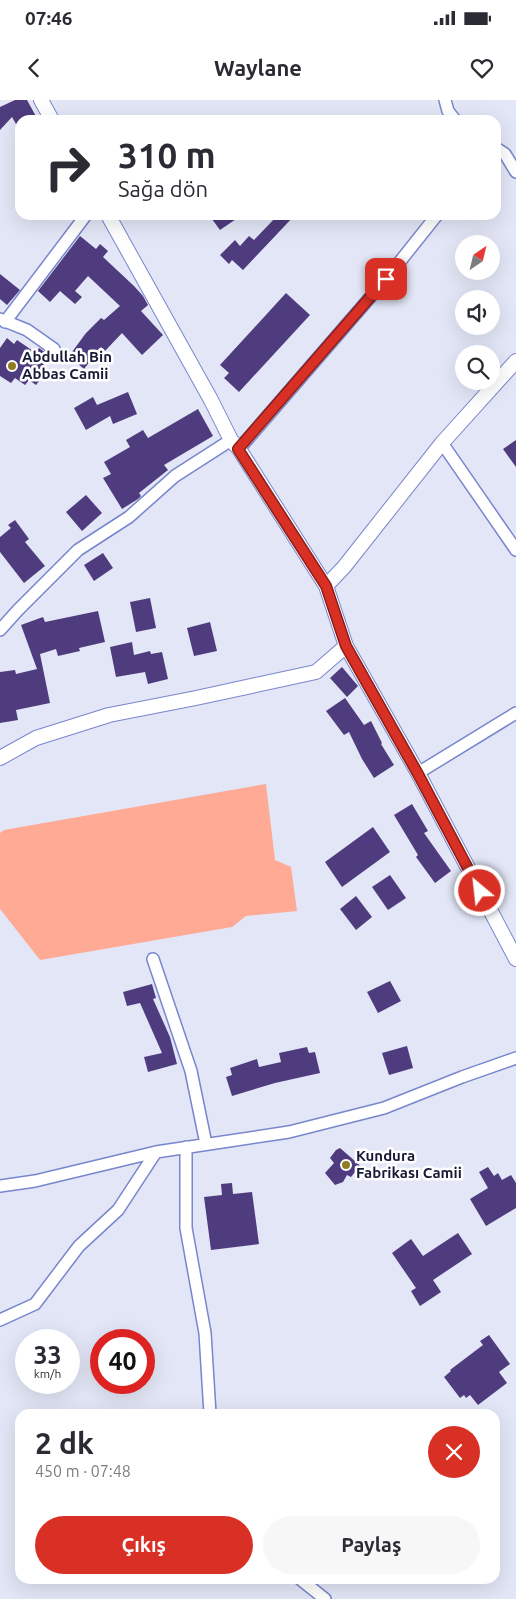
<!DOCTYPE html>
<html lang="tr">
<head>
<meta charset="utf-8">
<style>
	:root { --surface:#fff; --page:#f7f7f7; --text:#2b2b33; --muted:#7c7c81; --accent:#d93025 }
	body { margin:0; font-family:Ubuntu,sans-serif; background:var(--page); color:var(--text); height:100vh; display:flex; flex-direction:column; font-size:19px; white-space:nowrap }
	* { box-sizing:border-box; margin:0 }
	p { font-size:16px; color:var(--muted) }
	.icon { flex:none; width:28px; height:28px; fill:none; stroke:currentColor; stroke-width:2; stroke-linecap:round; stroke-linejoin:round }
	.map { position:relative; flex:1; overflow:hidden }
	.drawer { position:absolute; left:15px; top:1309px; width:485px; height:175px; display:flex; flex-direction:column; background:var(--surface); border-radius:15px; box-shadow:0 5px 20px #0002 }
	.drawer>* { flex:none }
	.guide { position:absolute; left:15px; top:15px; width:486px; height:105px; border-radius:15px; box-shadow:0 5px 20px #0002; background:#fff; color:var(--text); overflow:hidden }
	.needle { width:32px; rotate:35deg }
	.controls { position:absolute; left:455px; top:135px; display:grid; gap:10px }
	.controls a { display:grid; place-items:center; width:45px; height:45px; border-radius:50%; background:var(--surface); box-shadow:0 5px 20px #0002; font-size:25px }
	.speed { position:absolute; left:15px; top:1229px; display:flex; gap:10px; font-size:25px; font-weight:700; text-align:center }
	.speed>* { display:grid; place-content:center; width:65px; height:65px; border-radius:50%; background:var(--surface); box-shadow:0 5px 20px #0002; line-height:1 }
	.speed small { font-size:12px; font-weight:400 }
	.speed .limit { border:8px solid #d22; background:#fff; color:#111 }
	.pin { position:absolute; display:grid; place-items:center; width:42px; height:42px; color:#fff; margin:-21px; border-radius:10px; box-shadow:0 2px 8px #0006 }
	.me { position:absolute; width:55px; margin:-28px; rotate:332deg; stroke-linejoin:round; filter:drop-shadow(0 0 4px #0008) }
	.turn { display:flex; align-items:center; gap:18px; height:105px; padding:0 20px; font-size:22px }
	.turn .icon { width:65px; height:65px; stroke-width:2.5 }
	.turn b { display:block; font-size:35px; line-height:42px }
	.round { display:grid; place-items:center; flex:none; width:52px; height:52px; border-radius:26px; background:var(--page) }
	.summary { display:flex; align-items:center; justify-content:space-between; height:85px; padding:0 20px }
	h1 { font-size:30px; font-weight:700; line-height:38px }
	.primary-button { display:flex; gap:10px; margin-top:auto; padding:10px 20px }
	.primary-button a { flex:1; height:58px; border-radius:30px; background:var(--accent); color:#fff; font-size:20px; font-weight:700; line-height:58px; text-align:center }
	.primary-button a+a { background:var(--page); color:var(--text) }
	.status { display:flex; justify-content:space-between; align-items:center; height:35px; padding:0 25px; background:var(--surface); direction:ltr }
	.status svg { height:14px; fill:currentColor }
	header { display:flex; justify-content:space-between; align-items:center; height:65px; padding:0 20px; background:var(--surface); font-size:22px; font-weight:700 }
	.map>svg:first-child { display:block }
	.green { fill:#feaa95 }
	.building { fill:#4f3c7e }
	.lines { fill:none; stroke-linecap:round; stroke-linejoin:round }
	.minor-casing { stroke:#7886cd; stroke-width:14 }
	.tertiary-casing { stroke:#7886cd; stroke-width:16 }
	.minor { stroke:#fff; stroke-width:11 }
	.tertiary { stroke:#fff; stroke-width:14 }
	.route-casing { stroke:#8d1f18; stroke-width:12 }
	.route { stroke:#d93025; stroke-width:9 }
	.poi-dot { fill:#927c23; stroke:#fff; stroke-width:2 }
	.labels { text-anchor:middle; stroke-width:5; stroke-linejoin:round; paint-order:stroke }
	.poi-label { font-size:15px; font-weight:bold; fill:#161a36; stroke:#fff; text-anchor:start }
</style>
</head>
<body>
<div class="status"><b>07:46</b><svg viewBox="0 0 49 12"><path d="M0 12V9h3v3zM5 12V6h3v6zM10 12V3h3v9zM15 12V0h3v12zM26 1h20v11H26zM47 4h2v5h-2z"/></svg></div>
<header><svg class="icon" aria-label="back" viewBox="0 0 24 24"><path d="M15 5l-7 7 7 7"/></svg>Waylane<svg class="icon" aria-label="heart" viewBox="0 0 24 24"><path d="M12 20l-8-8c-3-5 5-10 8-4 3-6 11-1 8 4z"/></svg></header>
<div class="map">
<svg width="516" height="1499" viewBox="0 0 516 1499">
	<rect width="100%" height="100%" fill="#e2e6f6"/>
	<path class="green" d="M266,684L275,760L291,767L297,811L246,816L232,827L40,860L0,809V733L4,730Z"/>
	<path class="building" d="M15,0H27L38,20H20V31L12,17L0,30V7Z
		M209,115H242L220,130Z
		M278,115H295L243,170L232,160L229,164L220,155L235,140L240,146L249,136L254,140Z
		M80,136L96,149L100,144L108,151L103,157L134,186L143,196L148,205L141,211L163,235L142,255L122,233L105,251L101,247L84,269L69,256L86,233L101,218L104,220L120,206L88,176L75,191L82,197L75,204L60,191L50,202L38,191Z
		M0,174L20,190L7,205L0,199Z
		M286,193L310,215L239,292L224,278L229,273L220,265Z
		M7,238L14,244L17,240L36,253L39,248L50,256L41,268L46,272L36,285L29,280L25,285L15,278L11,283L0,276V248Z
		M128,292L137,314L113,324L110,316L86,330L74,308L93,297L97,305Z
		M198,309L213,336L164,365L168,370L139,393L141,396L138,399L122,409L103,378L111,374L104,362L130,347L126,340L143,330L148,338Z
		M516,340V367L503,349Z
		M86,395L102,413L82,431L66,412Z
		M15,420L29,439L25,442L45,466L24,483L0,452V437L11,428L8,425Z
		M103,453L113,468L94,481L84,465Z
		M150,498L156,528L136,532L130,502Z
		M98,511L105,542L79,548L80,551L58,556L56,549L40,554L50,603L16,610L18,620L0,623V572L15,570L16,574L37,569L21,525L43,517L45,522Z
		M210,522L217,551L194,556L187,528Z
		M132,542L134,555L150,551L151,554L162,552L168,579L148,584L145,572L116,577L110,547Z
		M342,567L358,586L347,597L330,578Z
		M345,598L364,625L371,621L382,643L381,644L394,665L374,678L362,659L349,632L344,635L326,611Z
		M412,704L428,731L424,733L451,771L435,783L416,757L418,755L394,715Z
		M373,727L390,752L342,787L325,762Z
		M390,775L406,798L388,810L372,787Z
		M356,796L372,817L356,830L340,809Z
		M390,881L401,901L378,913L367,892Z
		M152,884L156,898L153,899L170,937L177,964L148,972L144,957L162,953L140,903L127,906L123,892Z
		M407,946L413,968L389,975L382,953Z
		M307,947L309,953L315,952L320,973L275,983L232,996L226,977L232,975L230,968L257,959L259,967L281,962L279,953Z
		M340,1048L363,1068L358,1074L355,1072L351,1077L347,1075L343,1082L335,1085L325,1073L334,1063L330,1058L336,1050Z
		M488,1067L494,1076L498,1073L502,1080L511,1075L516,1083V1108L486,1126L470,1099L488,1088L479,1072Z
		M232,1083L233,1094L252,1092L259,1144L211,1150L204,1097L222,1095L221,1084Z
		M458,1133L472,1154L433,1180L441,1192L420,1206L411,1191L416,1188L392,1153L411,1139L423,1156Z
		M489,1235L510,1264L499,1272L507,1283L478,1305L470,1295L466,1298L464,1295L460,1298L444,1277L451,1271L450,1270L483,1245L480,1241Z"/>
	<g class="lines">
		<defs>
			<path id="minor" d="M445,0L448,11L455,20
				M496,48L505,54L516,72
				M0,219L27,230L54,249
				M5,222L86,115
				M442,343L516,450
				M239,349L386,179L437,115
				M0,530L18,510L78,450L129,417L175,376L231,340
				M418,673L516,613
				M153,859L191,971L206,1044
				M186,1047V1128L205,1233L210,1314
				M0,1086L35,1081L156,1052L289,1032L384,1008L462,977L516,958
				M0,1220L35,1204L79,1146L118,1110L156,1052
				M300,1479L325,1499"/>
			<path id="tertiary" d="M41,0L52,20
				M108,115L211,300L231,340L239,349L326,486L346,546L418,673L516,859
				M326,486L344,467L442,343L516,261
				M0,658L36,638L109,615L196,598L316,572L346,546"/>
		</defs>
		<use href="#minor" class="minor-casing"/>
		<use href="#tertiary" class="tertiary-casing"/>
		<use href="#minor" class="minor"/>
		<use href="#tertiary" class="tertiary"/>
	</g>
	<g class="lines">
		<defs>
			<path id="route" d="M386,179L238,349L326,486L346,546L418,674L480,791"/>
		</defs>
		<use href="#route" class="route-casing"/>
		<use href="#route" class="route"/>
	</g>
	<g class="poi-dot">
		<circle cx="12" cy="266" r="5"/>
		<circle cx="346" cy="1065" r="5"/>
	</g>
	<g class="labels">
		<g class="poi-label">
			<text x="22" y="262">Abdullah Bin<tspan x="22" dy="17">Abbas Camii</tspan></text>
			<text x="356" y="1061">Kundura<tspan x="356" dy="17">Fabrikası Camii</tspan></text>
		</g>
	</g>
</svg>
<div class="controls">
<a><svg class="needle" viewBox="-14 -14 28 28"><path d="M0-13l5 13h-10z" fill="#e53935"/><path d="M0 13l5-13h-10z" fill="#7c7c81"/></svg></a>
<a><svg class="icon" aria-label="sound" viewBox="0 0 24 24"><path d="M4 9h4l5-4v14l-5-4H4zM17 9q2 3 0 6"/></svg></a>
<a><svg class="icon" aria-label="search" viewBox="0 0 24 24"><circle cx="10" cy="10" r="6"/><path d="M15 15l6 6"/></svg></a>
</div>
<div class="speed"><div>33<small>km/h</small></div><div class="limit">40</div></div>
<div class="pin" style="left:386px;top:179px;background:#d93025"><svg class="icon" aria-label="arrive" viewBox="0 0 24 24"><path d="M6 21V4h12l-3 4 3 4H6"/></svg></div>
<svg class="me" style="left:480px;top:791px" viewBox="-20 -20 40 40"><circle r="17" fill="#d93025" stroke="#fff" stroke-width="3"/><path d="M0-11L8 9 0 5-8 9z" fill="#fff"/></svg>
<div class="guide">
<div class="turn"><svg class="icon" aria-label="right" viewBox="0 0 24 24"><path d="M7 20v-9h11M14 6l5 5-5 5"/></svg><div><b>310 m</b>Sağa dön</div></div>
</div>
<section class="drawer">
<div class="summary"><div><h1>2 dk</h1><p>450 m · 07:48</p></div><a class="round" style="background:#d93025;color:#fff"><svg class="icon" aria-label="close" viewBox="0 0 24 24"><path d="M6 6l12 12M18 6L6 18"/></svg></a></div>
<div class="primary-button"><a>Çıkış</a><a>Paylaş</a></div>
</section>
</div>
</body>
</html>
